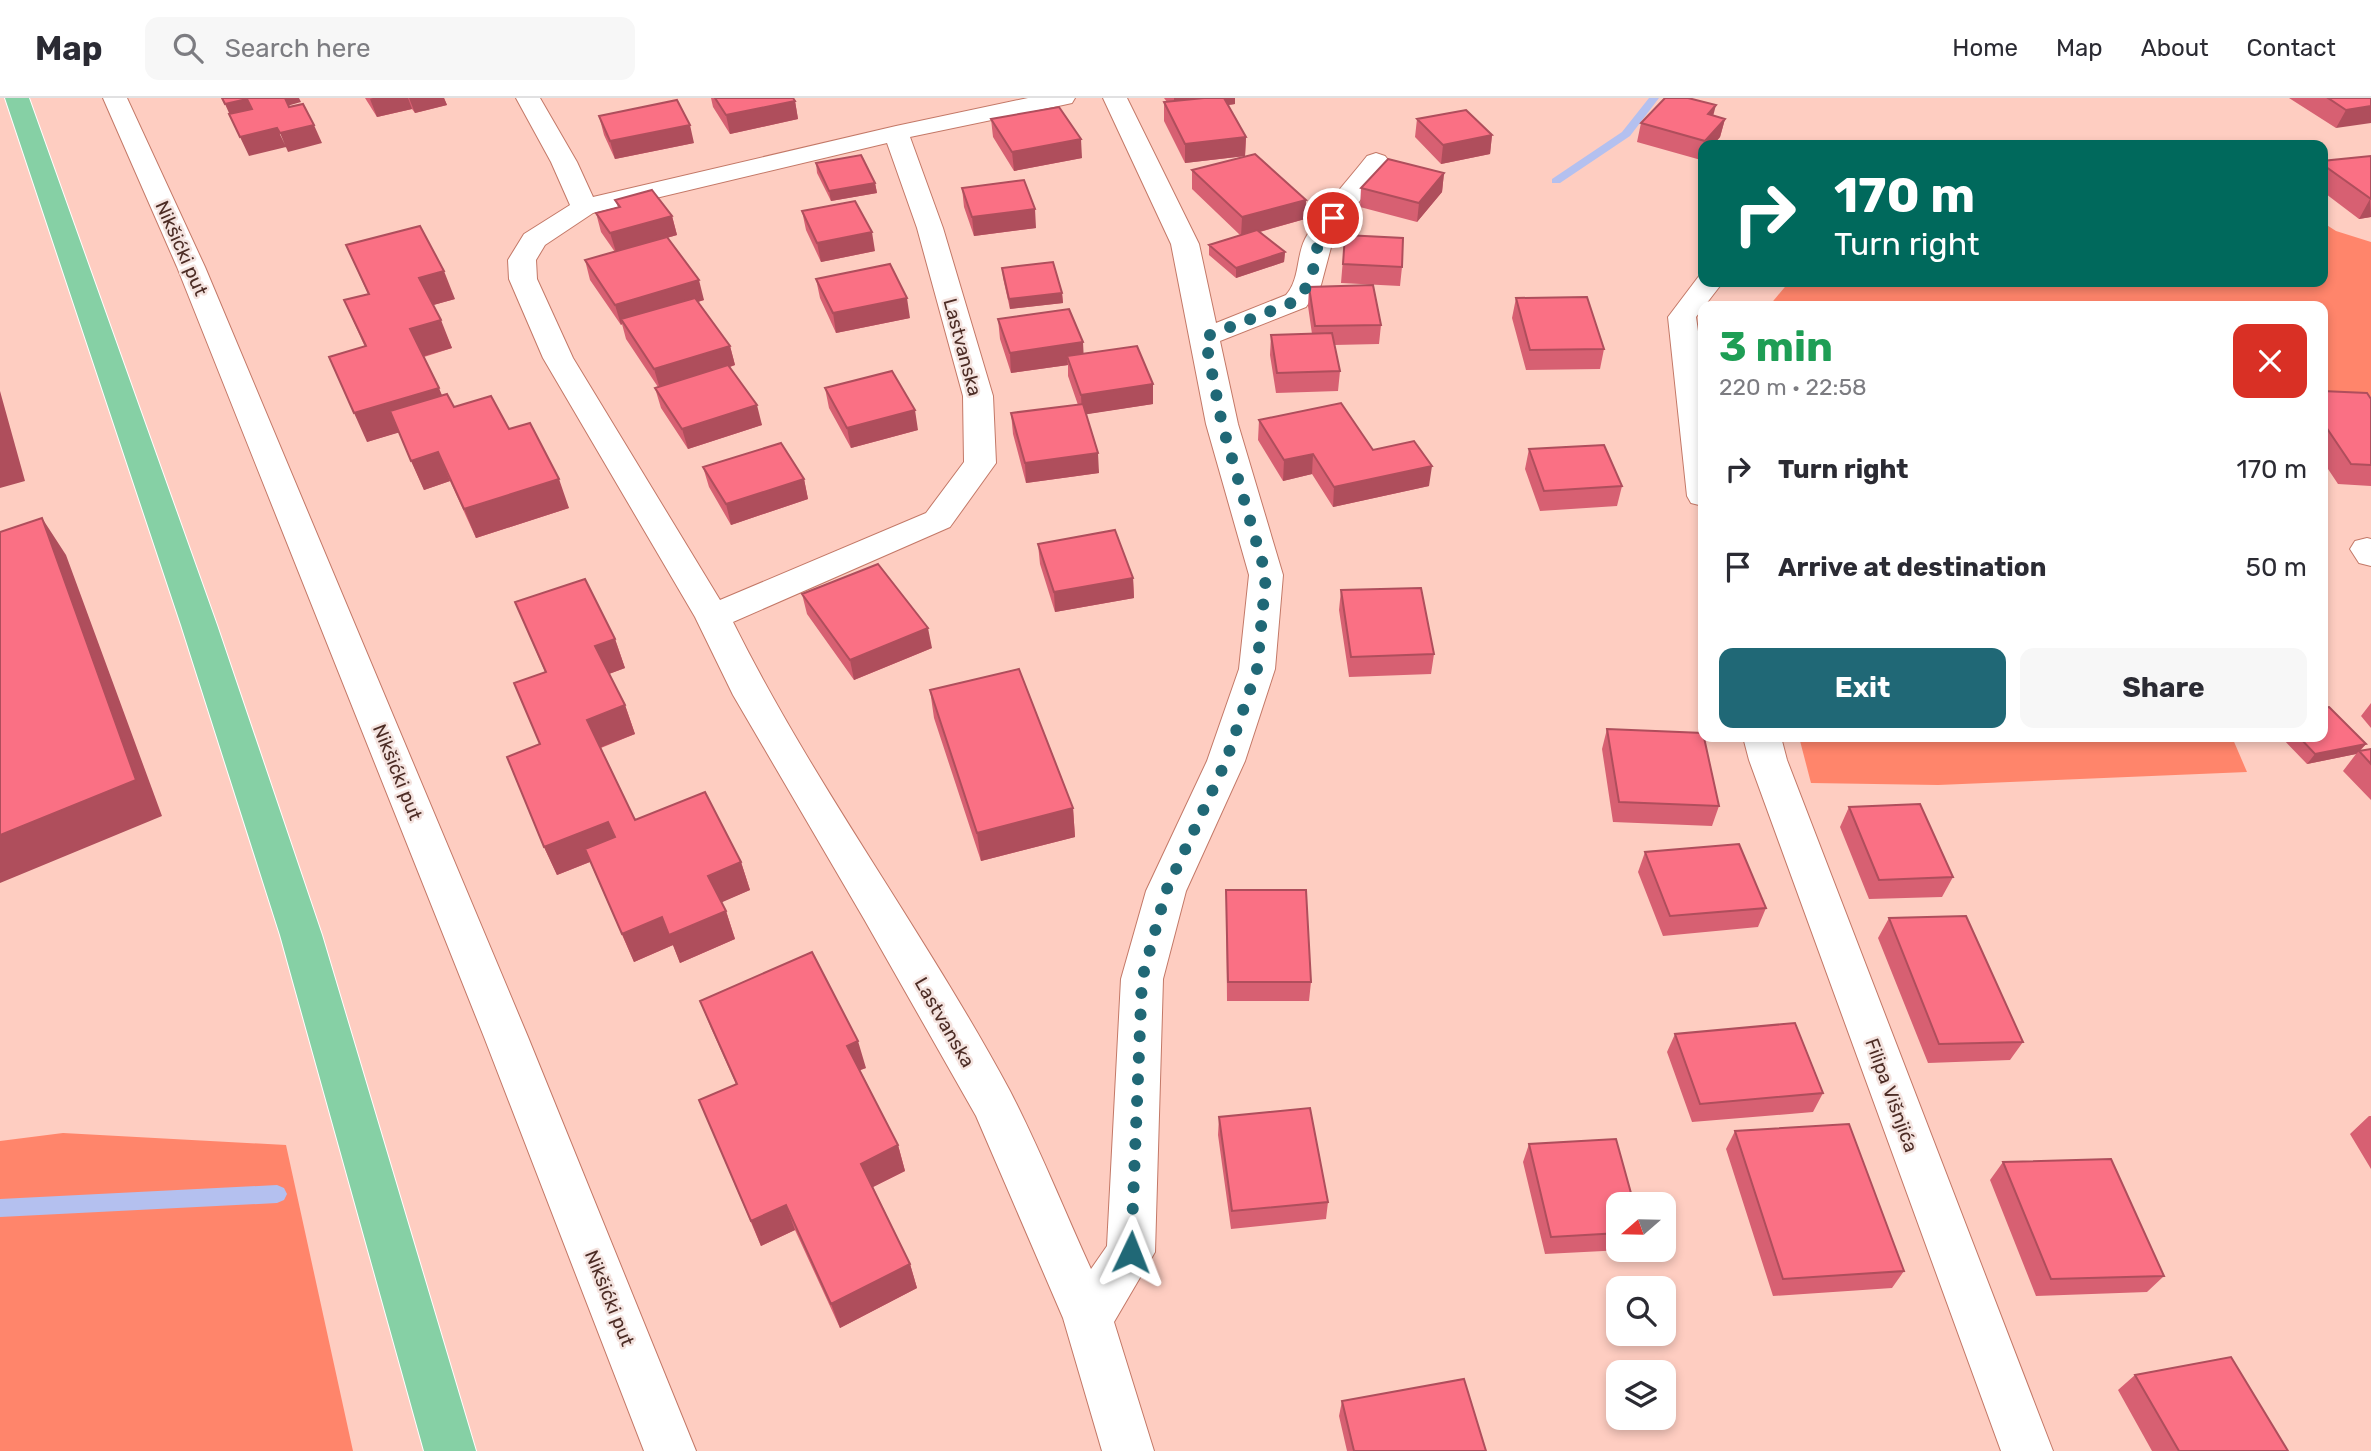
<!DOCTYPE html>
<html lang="en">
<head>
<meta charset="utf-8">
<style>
	:root { --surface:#fff; --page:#f7f7f7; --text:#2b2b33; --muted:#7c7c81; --line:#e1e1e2; --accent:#206876 }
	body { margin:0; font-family:Rubik,sans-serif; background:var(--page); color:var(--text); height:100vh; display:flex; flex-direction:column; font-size:26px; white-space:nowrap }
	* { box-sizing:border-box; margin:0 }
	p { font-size:23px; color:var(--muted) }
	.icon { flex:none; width:38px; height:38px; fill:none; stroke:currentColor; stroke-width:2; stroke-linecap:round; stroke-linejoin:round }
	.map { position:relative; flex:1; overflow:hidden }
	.details { position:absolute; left:1698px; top:203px; width:630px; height:441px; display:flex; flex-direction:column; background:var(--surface); border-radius:14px; box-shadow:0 4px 10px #0003 }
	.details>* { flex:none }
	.banner { position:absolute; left:1698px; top:42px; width:630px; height:147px; border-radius:14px; box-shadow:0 4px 10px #0003; background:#00695c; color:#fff; overflow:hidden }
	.needle { width:46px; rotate:250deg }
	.controls { position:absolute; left:1606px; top:1094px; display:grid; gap:14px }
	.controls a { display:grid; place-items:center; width:70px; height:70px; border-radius:14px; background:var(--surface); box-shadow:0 4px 10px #0003; font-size:35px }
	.pin { position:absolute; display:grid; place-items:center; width:60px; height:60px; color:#fff; margin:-30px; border:4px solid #fff; border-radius:50%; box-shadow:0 2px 7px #0007 }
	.me { position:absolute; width:77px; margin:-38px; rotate:2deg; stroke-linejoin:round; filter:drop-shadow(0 0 5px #0008) }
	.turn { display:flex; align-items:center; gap:24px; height:147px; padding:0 21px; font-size:32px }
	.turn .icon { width:91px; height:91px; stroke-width:2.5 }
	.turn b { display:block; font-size:49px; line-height:60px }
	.round { display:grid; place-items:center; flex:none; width:74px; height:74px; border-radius:14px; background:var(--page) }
	.head { display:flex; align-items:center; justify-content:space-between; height:119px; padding:0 21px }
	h1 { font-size:42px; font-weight:700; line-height:52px; color:#1e9e55 }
	.cta { display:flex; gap:14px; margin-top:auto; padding:14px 21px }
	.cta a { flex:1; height:80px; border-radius:14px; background:var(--accent); color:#fff; font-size:28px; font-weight:700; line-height:80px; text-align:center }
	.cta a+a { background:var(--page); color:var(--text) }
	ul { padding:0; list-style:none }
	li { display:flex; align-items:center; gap:21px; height:98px; padding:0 21px }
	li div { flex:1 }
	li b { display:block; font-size:26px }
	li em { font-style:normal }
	header { display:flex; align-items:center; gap:42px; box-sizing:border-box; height:98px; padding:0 35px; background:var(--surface); border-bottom:2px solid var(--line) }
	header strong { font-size:33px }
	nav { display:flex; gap:38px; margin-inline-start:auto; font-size:24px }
	.search { width:490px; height:63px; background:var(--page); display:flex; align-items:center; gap:18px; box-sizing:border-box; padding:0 24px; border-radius:14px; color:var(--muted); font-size:26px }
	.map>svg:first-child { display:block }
	.green { fill:#ff856b }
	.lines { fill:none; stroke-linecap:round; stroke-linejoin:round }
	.stream { fill:#b4c0ef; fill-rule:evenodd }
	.minor-casing { stroke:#c37867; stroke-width:2 }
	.major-casing { stroke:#fff; stroke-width:2 }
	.minor { fill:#fff; fill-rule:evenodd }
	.major { fill:#86d0a5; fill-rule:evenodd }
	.wall { fill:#d76072 }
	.shaded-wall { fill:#af4e5c }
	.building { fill:#fa7084; stroke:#af4e5c; stroke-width:2 }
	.route { stroke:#206876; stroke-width:12; stroke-dasharray:0 21.6 }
	.labels { text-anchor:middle; stroke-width:5; stroke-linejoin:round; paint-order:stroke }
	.street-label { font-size:19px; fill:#4c2c25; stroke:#f4e3df }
</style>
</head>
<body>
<header>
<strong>Map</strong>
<div class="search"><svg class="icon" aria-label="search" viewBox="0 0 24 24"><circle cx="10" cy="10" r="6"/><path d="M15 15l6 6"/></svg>Search here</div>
<nav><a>Home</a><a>Map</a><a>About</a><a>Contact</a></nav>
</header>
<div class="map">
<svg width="2371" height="1353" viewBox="0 0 2371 1353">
	<rect width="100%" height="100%" fill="#fecdc1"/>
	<path class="green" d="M2322,124L2336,133L2371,144V310L2322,301V208H1769L1789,184H2322Z
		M1799,639H2232L2247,674L1938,687L1811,685Z
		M63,1035L286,1047L353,1353H0V1043Z"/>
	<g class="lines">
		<path class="stream" d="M1649,0H1659L1630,38L1560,85H1552V81L1622,34Z
			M277,1087L284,1090L287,1096L284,1102L277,1105L0,1119V1101Z"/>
		<defs>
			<path id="minor" d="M103,0H127L205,169L528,939L696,1353H644L484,939L177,169Z
				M516,0H540L577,64L593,99L896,28L1028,0H1075L1072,5L1063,7L910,39L943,130L993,298L996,365L950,429L733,524C814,687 924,833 1010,993C1040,1051 1064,1112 1091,1171L1107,1148L1121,881L1146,793L1207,663L1239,571L1249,477L1206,326L1171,146L1103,0H1127L1199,146L1216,225L1286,197C1300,181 1296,159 1305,141C1321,110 1346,85 1367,58L1376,55L1385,58L1389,63L1334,138L1321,187L1306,209L1220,243L1238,326L1283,477L1275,571L1245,663L1186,793L1163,881L1155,1154L1114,1224L1154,1353H1102L1063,1220L976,1018L864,821L733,597L695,519L543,260L509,181L508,162L524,136L570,107L551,64ZM887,45L917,130L963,298L964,364L926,415L720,502L573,260L537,181L536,162L545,147L593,115Z
				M1703,177V184H1723L1696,219L1703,269V408L1691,405L1687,398L1668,219L1699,178Z
				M2367,440L2371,441V468L2359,465L2350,451L2355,443Z
				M1743,639H1781L1787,662L2053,1353H2001L1749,662Z"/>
			<path id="major" d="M5,0H29L217,527L322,837L476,1353H424L280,837L181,527Z"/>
		</defs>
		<use href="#minor" class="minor-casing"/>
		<use href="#major" class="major-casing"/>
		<use href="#minor" class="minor"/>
		<use href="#major" class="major"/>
	</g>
	<path class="wall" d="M365,0H444L447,7L415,15L412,11L377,19Z
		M711,0H793L795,3L798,21L730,36L713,9Z
		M1164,0H1235V6L1228,7L1246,39L1245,58L1185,65L1164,23V4H1167Z
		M2289,0H2371L2336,30Z
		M1713,17L1725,21L1720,39L1713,47H1703V59L1701,62L1637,44L1641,25Z
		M599,18L694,45L615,61L604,37Z
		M991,21L1082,60L1014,73L993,39Z
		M1417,21L1492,37L1490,56L1441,66L1415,39Z
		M2371,58V119L2359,121L2322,93V63Z
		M816,65L875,85L877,95L831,103L817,75Z
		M1192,72L1306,102L1305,121L1260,134L1285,154L1284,164L1236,180L1209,157V147L1240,137L1192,91Z
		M1444,75L1442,94L1417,124L1360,109L1361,90Z
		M962,90L1036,130L974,138L964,109Z
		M615,102L672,118L677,137L667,140L704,202L698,204L730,248L735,267L730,269L762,327L688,351L661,310L655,290L658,289L626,241L622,226L621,227L590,182L585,162L615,154L601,134L596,115L618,109Z
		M802,113L875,153L821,164L806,132Z
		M1345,137L1402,169L1400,188L1341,185Z
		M346,147L455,201L433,207L452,250L424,259L442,298L454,309L509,331L569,410L476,440L450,383L424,392L399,334L367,344L365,249L344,202L368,196Z
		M1002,170L1062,195L1063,205L1010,211L1003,180Z
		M816,181L910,220L836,235L820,200Z
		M1309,189L1381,227L1379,246L1334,247L1340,273L1338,293L1276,295L1270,257L1271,237L1312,236L1308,208Z
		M1516,200L1604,251L1600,271L1526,272L1512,220Z
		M998,221L1083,244V256L1153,286V306L1086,316L1099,375L1026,385L1013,336L1011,315L1078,307L1068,278V267L1011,275L1000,241Z
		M825,290L918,332L851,350L829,310Z
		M2322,293L2371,301V388L2338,386L2322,362Z
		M1259,322L1373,352L1429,388L1333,409L1312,376L1283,383L1258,342Z
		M1529,351L1622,388L1617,408L1540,413L1525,371Z
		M703,369L804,381L808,401L731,427L709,389Z
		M1038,446L1133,480L1134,500L1055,514L1040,466Z
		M1341,492L1434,556L1431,576L1349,579L1339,512Z
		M802,496L932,550L854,582L807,516Z
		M515,504L615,541L625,570L609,576L625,607L635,636L601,650L635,722L741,764L750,792L721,804L726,813L735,841L680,865L673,847L634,864L590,764L557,777L544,749L540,646L545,574Z
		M930,592L1073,710L1075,739L981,763L934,620Z
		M2371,605V630L2361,618Z
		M1607,631L1719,708L1712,728L1613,724L1602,651Z
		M2281,639H2322L2366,646L2360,653L2371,651V702L2343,673L2356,656L2307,666Z
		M1849,709L1953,779L1942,799L1869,801L1840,729Z
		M1645,754L1766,810L1758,829L1663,838L1638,774Z
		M1226,792L1311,884L1309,903H1227Z
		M1889,820L2023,944L2010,962L1928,965L1878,840Z
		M700,903L866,970L860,972L898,1047L905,1073L873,1089L910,1166L917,1190L840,1230L795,1132L761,1148L699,1002L736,986L711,930Z
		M1675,936L1823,995L1813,1014L1692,1024L1667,954Z
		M2369,1018H2371V1071L2350,1036Z
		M1219,1019L1328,1104L1326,1121L1231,1131L1218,1037Z
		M1735,1033L1904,1173L1892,1190L1773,1198L1726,1051Z
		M1529,1046L1619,1106V1152H1623L1545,1156L1523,1064Z
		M2003,1064L2164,1178L2147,1194L2036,1198L1990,1082Z
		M2135,1277L2288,1353H2152L2118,1292Z
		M1342,1303L1486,1353H1347L1339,1318Z"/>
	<path class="shaded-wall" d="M284,0H299L301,4L287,8Z
		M373,0H408L412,11L377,19L370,1Z
		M409,0H444L447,7L415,15Z
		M1174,0H1235V6L1174,15Z
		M247,1L255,19L233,24L225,6Z
		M795,3L798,21L730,36L726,17Z
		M1716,7L1711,26L1708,16Z
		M2371,8V25L2336,30L2346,12Z
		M1725,21L1720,39L1713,47H1704L1705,43Z
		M314,27L322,45L288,54L280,35Z
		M690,27L694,45L615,61L610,43Z
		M277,30L286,49L249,58L240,39Z
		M1492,37L1490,56L1441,66L1443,47Z
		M1246,39L1245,58L1185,65V46Z
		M1081,41L1082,60L1014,73L1012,54Z
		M1444,75L1442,94L1417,124L1419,105Z
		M875,85L877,95L831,103L829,93Z
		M2370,101L2371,119L2359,121Z
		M1306,102L1305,121L1241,139L1242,119Z
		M1035,111L1036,130L974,138L972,119Z
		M672,118L677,137L616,154L610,135Z
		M872,134L875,153L821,164L817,145Z
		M1285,154L1284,164L1236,180V170Z
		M444,173L455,201L430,208L419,180Z
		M699,182L704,202L623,226L621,221L622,226L621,227L615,207Z
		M1062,195L1063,205L1010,211L1009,201Z
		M907,200L910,220L836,235L833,215Z
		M441,222L452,250L421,259L410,231Z
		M1083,244L1084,264L1067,258L1068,267L1011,275L1010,255Z
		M730,248L735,267L660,291L654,271Z
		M1153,286V306L1082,317L1081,297Z
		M439,290L451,319L367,344L354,315Z
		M0,293L25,383L0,390Z
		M757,307L762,327L688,351L682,331Z
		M915,312L918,332L851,350L847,330Z
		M438,354L450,383L424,392L411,363Z
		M1098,355L1099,375L1026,385L1025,365Z
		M1313,356L1312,376L1283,383L1284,362Z
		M1432,368L1429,388L1333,409L1334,389Z
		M559,381L569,410L476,440L464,411Z
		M804,381L808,401L731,427L726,406Z
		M42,420L66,457L162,718L0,785V737Z
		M1133,480L1134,500L1055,514L1054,494Z
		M928,530L932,550L854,582L850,562Z
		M615,541L625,570L606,577L595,548Z
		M625,607L635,636L599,650L587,622Z
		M2366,646L2356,656L2307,666L2315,656Z
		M1073,710L1075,739L981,763L977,735Z
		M608,724L620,752L557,777L544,749Z
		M741,764L750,792L718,806L708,778Z
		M726,813L735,841L680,865L669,837Z
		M662,819L673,847L634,864L622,836Z
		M858,943L866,970L855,974L847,948Z
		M898,1047L905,1073L869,1091L861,1066Z
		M786,1107L795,1132L761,1148L751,1123Z
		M910,1166L917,1190L840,1230L831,1206Z"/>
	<path class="building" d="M222,0H285L289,9L303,6L314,27L280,35L277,30L240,39L229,16L252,11L247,1L225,6Z
		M715,0H793L795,3L726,17Z
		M1204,0H1224L1246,39L1185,46L1164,4Z
		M1665,0H1688L1716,7L1708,16L1725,21L1705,43L1641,25Z
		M2328,0H2371V8L2346,12Z
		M677,2L690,27L610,43L599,18Z
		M1059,9L1081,41L1012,54L991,21Z
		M1466,12L1492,37L1443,47L1417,21Z
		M1255,56L1306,102L1242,119L1192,72Z
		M861,57L875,85L829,93L816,65Z
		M2371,58V101L2322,66V63Z
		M1388,61L1444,75L1419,105L1361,90Z
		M1024,82L1035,111L972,119L962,90Z
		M652,92L672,118L610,135L596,115L620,109L615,102Z
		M855,103L872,134L817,145L802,113Z
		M420,128L444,173L419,180L441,222L410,231L439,290L354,315L329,259L366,248L344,202L369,196L346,147Z
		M1257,132L1285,154L1236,170L1209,147Z
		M1345,137L1403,140L1402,169L1343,166Z
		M667,139L699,182L615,207L585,162Z
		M1053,164L1062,195L1009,201L1002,170Z
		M890,166L907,200L833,215L816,181Z
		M1373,187L1381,227L1315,228L1309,189Z
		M1587,199L1604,251L1530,252L1516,200Z
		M695,200L730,248L654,271L621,221Z
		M1069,211L1083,244L1010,255L998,221Z
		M1332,235L1340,273L1277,275L1271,237Z
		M1137,248L1153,286L1081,297L1067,258Z
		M728,267L757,307L682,331L655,290Z
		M892,273L915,312L847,330L825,290Z
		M2322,293L2367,295L2371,301V367L2351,366L2322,323Z
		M447,296L454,309L491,298L509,331L530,325L559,381L464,411L438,354L411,363L390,313Z
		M1341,305L1373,352L1414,343L1432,368L1334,389L1313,356L1284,362L1259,322Z
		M1083,306L1098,355L1025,365L1011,315Z
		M781,345L804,381L726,406L703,369Z
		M1604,347L1622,388L1544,393L1529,351Z
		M42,420L136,682L0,737V434Z
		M1115,432L1133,480L1054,494L1038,446Z
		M878,466L928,530L850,562L802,496Z
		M585,481L615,541L595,548L625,607L587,622L635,722L705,694L741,764L708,778L726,813L669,837L662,819L622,836L585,751L615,739L608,724L544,749L507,659L540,646L514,585L546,574L515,504Z
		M1421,490L1434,556L1351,559L1341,492Z
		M1019,571L1073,710L977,735L930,592Z
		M2329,609L2366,646L2315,656L2299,639H2322V610Z
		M1607,631L1703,635L1719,708L1619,704Z
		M2371,651V666L2359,653Z
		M1920,706L1953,779L1879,782L1849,709Z
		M1739,746L1766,810L1670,818L1645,754Z
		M1226,792H1306L1311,884H1228Z
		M1966,818L2023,944L1939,946L1889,820Z
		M812,854L858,943L847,948L898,1047L861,1066L910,1166L831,1206L786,1107L751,1123L699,1002L737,986L700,903Z
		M1795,925L1823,995L1700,1006L1675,936Z
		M1310,1010L1328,1104L1232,1113L1219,1019Z
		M1849,1026L1904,1173L1783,1181L1735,1033Z
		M1616,1041L1634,1106H1619V1135L1551,1139L1529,1046Z
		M2111,1061L2164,1178L2051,1181L2003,1064Z
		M2231,1259L2288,1353H2179L2135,1277Z
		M1464,1281L1486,1353H1354L1342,1303Z"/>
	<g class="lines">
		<path class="route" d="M1131,1154L1142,881L1166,793L1226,663L1257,571L1266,477L1222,326L1205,239L1296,203L1311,183L1319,140L1333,120"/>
	</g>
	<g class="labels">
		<g class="street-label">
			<text transform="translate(182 150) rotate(66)" y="7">Nikšićki put</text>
			<text transform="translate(963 249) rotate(75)" y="7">Lastvanska</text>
			<text transform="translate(398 674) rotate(68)" y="7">Nikšićki put</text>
			<text transform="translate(945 924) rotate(60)" y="7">Lastvanska</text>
			<text transform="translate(1892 997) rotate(70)" y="7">Filipa Višnjića</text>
			<text transform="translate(610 1200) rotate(68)" y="7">Nikšićki put</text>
		</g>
	</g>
</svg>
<div class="controls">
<a><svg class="needle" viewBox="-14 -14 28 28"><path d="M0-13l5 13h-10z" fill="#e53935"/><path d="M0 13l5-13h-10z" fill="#7c7c81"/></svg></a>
<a><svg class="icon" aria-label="search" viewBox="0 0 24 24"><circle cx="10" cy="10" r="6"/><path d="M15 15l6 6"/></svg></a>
<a><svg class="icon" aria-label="layers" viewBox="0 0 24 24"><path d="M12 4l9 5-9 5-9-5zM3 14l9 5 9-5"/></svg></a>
</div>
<div class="pin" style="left:1333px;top:120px;background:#d93025"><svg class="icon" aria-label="arrive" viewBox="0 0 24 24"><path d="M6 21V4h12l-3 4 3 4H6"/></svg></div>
<svg class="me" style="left:1131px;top:1154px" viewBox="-20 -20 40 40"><path d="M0-17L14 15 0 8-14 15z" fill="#206876" stroke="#fff" stroke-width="4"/></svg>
<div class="banner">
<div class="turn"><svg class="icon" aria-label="right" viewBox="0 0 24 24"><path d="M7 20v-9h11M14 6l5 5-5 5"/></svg><div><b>170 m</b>Turn right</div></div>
</div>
<section class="details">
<div class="head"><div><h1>3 min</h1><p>220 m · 22:58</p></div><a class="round" style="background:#d93025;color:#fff"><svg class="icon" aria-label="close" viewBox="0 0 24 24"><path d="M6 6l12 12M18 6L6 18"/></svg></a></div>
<ul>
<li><svg class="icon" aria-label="right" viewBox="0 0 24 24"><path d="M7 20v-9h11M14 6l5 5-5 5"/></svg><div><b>Turn right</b></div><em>170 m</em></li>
<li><svg class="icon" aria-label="arrive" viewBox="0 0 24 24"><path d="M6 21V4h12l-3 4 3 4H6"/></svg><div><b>Arrive at destination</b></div><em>50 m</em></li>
</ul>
<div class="cta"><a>Exit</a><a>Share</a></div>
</section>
</div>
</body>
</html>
